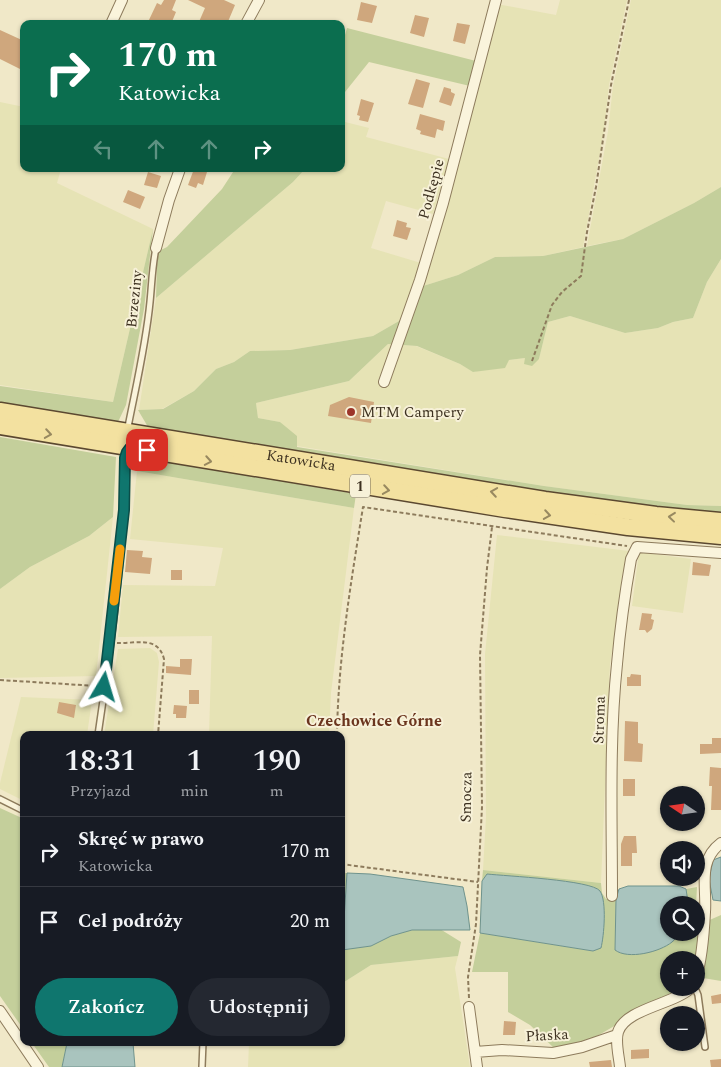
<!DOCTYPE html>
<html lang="pl">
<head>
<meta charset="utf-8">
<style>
	:root { --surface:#171b24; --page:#242831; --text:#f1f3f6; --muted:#9ea1a6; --line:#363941; --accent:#0f766e }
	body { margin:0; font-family:Spectral,serif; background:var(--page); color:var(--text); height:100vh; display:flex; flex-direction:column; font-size:19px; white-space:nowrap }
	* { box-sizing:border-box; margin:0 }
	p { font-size:16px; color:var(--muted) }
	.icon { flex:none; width:28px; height:28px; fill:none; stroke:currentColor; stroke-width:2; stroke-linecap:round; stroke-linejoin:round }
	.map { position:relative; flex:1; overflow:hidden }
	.side { position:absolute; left:20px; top:731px; width:325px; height:315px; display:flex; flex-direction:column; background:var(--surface); border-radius:10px; box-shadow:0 1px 4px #0004 }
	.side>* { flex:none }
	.banner { position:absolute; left:20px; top:20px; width:325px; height:152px; border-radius:10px; box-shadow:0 1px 4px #0004; background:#0b6e4f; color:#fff; overflow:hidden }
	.needle { width:32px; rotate:283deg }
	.buttons { position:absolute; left:660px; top:786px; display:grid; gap:10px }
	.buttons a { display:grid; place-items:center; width:45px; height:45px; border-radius:50%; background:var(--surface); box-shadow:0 1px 4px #0004; font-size:25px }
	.pin { position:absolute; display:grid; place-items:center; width:42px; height:42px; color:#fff; margin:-21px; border-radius:10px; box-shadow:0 2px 8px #0006 }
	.me { position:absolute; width:55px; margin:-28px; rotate:7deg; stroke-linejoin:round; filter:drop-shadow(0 0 4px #0008) }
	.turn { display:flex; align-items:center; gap:18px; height:105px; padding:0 15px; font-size:22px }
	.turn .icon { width:65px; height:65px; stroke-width:2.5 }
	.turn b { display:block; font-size:35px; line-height:42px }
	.lanes { display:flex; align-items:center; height:48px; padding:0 15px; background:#0003; justify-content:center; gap:25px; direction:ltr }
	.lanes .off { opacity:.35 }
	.eta { display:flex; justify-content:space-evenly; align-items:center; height:85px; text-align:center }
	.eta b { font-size:30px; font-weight:600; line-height:35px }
	.primary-button { display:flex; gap:10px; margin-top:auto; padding:10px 15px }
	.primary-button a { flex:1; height:58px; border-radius:30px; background:var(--accent); color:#fff; font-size:20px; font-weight:600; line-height:58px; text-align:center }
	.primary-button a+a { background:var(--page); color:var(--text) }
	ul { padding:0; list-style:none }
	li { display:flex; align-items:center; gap:15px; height:70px; padding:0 15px; border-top:1px solid var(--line) }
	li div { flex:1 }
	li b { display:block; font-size:19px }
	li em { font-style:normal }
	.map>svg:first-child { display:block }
	.farmland { fill:#e6e3b5 }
	.green { fill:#c4cf9b }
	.water { fill:#a9c4be; stroke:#6f938d }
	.building { fill:#cfa77d }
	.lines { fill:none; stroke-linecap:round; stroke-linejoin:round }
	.service-casing { stroke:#8d7b5c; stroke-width:8 }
	.minor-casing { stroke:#8d7b5c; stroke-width:12 }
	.primary-casing { stroke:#5b4830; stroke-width:19 }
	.path { stroke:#8d7b5c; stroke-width:2; stroke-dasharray:4 2.5; stroke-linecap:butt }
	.service { stroke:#faf4dc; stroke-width:5 }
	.minor { stroke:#faf4dc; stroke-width:10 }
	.primary { stroke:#f3e1a0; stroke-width:16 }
	.oneway { stroke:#988960 }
	.route-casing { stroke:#0a4d48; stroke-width:12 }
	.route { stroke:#0f766e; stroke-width:9 }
	.slow { stroke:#f59e0b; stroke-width:9 }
	.poi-dot { fill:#9d352a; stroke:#f7f1d8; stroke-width:2 }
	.labels { text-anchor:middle; stroke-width:4; stroke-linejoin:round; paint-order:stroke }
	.shield { fill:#f7f1d8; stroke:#756b57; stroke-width:1 }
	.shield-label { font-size:14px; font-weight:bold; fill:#3d3120 }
	.street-label { font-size:15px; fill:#3d3120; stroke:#f7f1d8 }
	.poi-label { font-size:15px; fill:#3d3120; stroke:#f7f1d8; text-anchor:start }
	.neighbourhood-label { font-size:16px; font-weight:bold; fill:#6b351e; stroke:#f7f1d8 }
</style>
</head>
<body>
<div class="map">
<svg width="721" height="1067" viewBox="0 0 721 1067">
	<rect width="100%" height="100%" fill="#f0e8c8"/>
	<path class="farmland" d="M560,0H627L609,85L604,130L583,247L543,256L495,257L458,275L420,287L419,299L399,321L373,336L290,350L250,351L234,362L216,369L194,391L162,409L139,410L156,298L293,182L305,169H341V121L369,128L366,137L449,159L433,214L386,201L371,248L421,263L497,4L556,15Z
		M631,0H721V187L694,203L623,239L587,246L608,131L613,86Z
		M0,102L24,107V169H61L57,183L153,229L113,402L0,385Z
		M721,259V506L687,505L544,486L297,446L280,422L258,418L256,403L349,381L388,344L416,346L460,364L474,372L509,360L525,358L539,359L548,322L570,316L625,333L658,328L673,322L693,318L707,282Z
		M137,471L354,508L331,693L329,735H209L212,636L118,637L123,585L215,586L223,548L130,539Z
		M113,517L96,676L0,678V589L30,567L89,536Z
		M497,535L629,551L622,576L619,609L610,664L601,883L483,870L486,817L485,654Z
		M639,552L691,559L683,613L632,606Z
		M150,648L157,653L159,662L153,735H104L118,649Z
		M21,697L92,700L87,735H24V801L0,789V783Z
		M458,956L455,968L470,1067H248L249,1043L341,1042V984L371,965Z"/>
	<path class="green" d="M347,28L476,61L470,86L369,62L341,97V49Z
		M235,169H305L293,182L156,298L157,265L159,251L167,247L222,189Z
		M721,187V259L707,282L693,318L673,322L658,328L625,333L570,316L548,322L539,359L532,366L524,364L525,358L509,360L505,368L473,372L460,364L417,346L388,344L349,381L256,403L258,418L280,422L297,436V447L544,486L687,505L721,506V513L672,510L550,494L148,427L138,410L163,409L194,391L216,369L234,362L250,351L290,350L373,336L399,321L419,299L420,287L458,275L495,257L543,256L623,239L694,203Z
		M153,229L144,309L126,405L118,422L0,403V386L113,402Z
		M0,437L116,457L113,517L89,536L30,567L0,589Z
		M141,457L356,494L354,508L137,471Z
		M0,808L24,819V1030L0,996Z
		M483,870L601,883L602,893L606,899H616L615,950L672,942L680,933L696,932V926L721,915V981L697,977L696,960H669V988H679L587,1042L554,1048L530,1025L508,1012V972H472L480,933L593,951L488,874L482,881Z
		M341,873H347L342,949L371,946L391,936L412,930L440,929L461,942L458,956L371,965L341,984Z
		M697,887L696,905H679L688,902L686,889Z
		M32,1043H67L62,1067H49Z"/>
	<path class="water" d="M721,857V901L713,900L709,879L713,860Z
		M347,873L370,874L463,887L467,906L470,930H412L391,936L371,946L342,950Z
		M487,874C505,876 592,880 600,891C607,901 604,936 601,948L593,951L480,933L482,881Z
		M628,886H679L686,889L688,902L679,905H669V932L680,933C678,935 675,940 672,942C660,952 628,960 615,950L616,899L619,889Z
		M67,1043H133L135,1067H62Z"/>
	<path class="building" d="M164,0H176L172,10L176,12L171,24H152L148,22L157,3L161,5Z
		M188,0H224L235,5L227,24H198L205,8Z
		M361,2L377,6L372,23L357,20Z
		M415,15L429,18L424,37L410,33Z
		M457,23L470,25L465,44L453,41Z
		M0,30L24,41V71L0,59Z
		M416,79L430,83L423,108L408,104Z
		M444,87L451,89V92L455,94L451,106L439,102Z
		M361,99L374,103L368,122L359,120L360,116L357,115Z
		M420,114L445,121L443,131L437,129L435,138L420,134L421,131L416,129Z
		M194,169L207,172L203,185L198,183L196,188L188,185Z
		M148,172L161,176L157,188L144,185Z
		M128,190L145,197L140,209L123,202Z
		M397,220L407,223L406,227L411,228L407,240L393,236Z
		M349,397L374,402L371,423L328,416L330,405Z
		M127,550L143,551L142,557L152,558L150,574L125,572Z
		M693,562L711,565L709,576L692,575Z
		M171,570H182V580H171Z
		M642,613L652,614L651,619L654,620L652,629L647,633L645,630H639Z
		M180,659H192L191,675L166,673V666L180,667Z
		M631,674L641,675V686H627V677H630Z
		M189,690H199V704H189Z
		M59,702L76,705L74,718L57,713Z
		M174,705L187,706L186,718H176V714H173Z
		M625,721L638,722V743L643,744L642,762L624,761Z
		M712,738H721V753L700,754V744H712Z
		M710,767L721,768V810H711L712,786H709Z
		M623,779H635V796H623Z
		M624,836H636L637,853H632V866H621V844Z
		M721,994V1003L712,1004L711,996Z
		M504,1021L516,1022L515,1035H503Z
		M649,1049V1058L631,1059V1050Z
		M721,1059V1067H711L710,1060Z
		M611,1060L612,1067H590L589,1062Z"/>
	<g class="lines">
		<defs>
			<path id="service" d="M126,429L128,427C136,386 146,344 150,302C152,282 152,268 156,248
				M98,735C109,661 119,586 124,511C125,493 121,466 128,450
				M0,799L24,811
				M695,988L698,995L705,1047
				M202,1067L203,1042"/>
			<path id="minor" d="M111,24L122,0
				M246,24L259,0
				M156,248L169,200L180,169
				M384,382L420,280L443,203L496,0
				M612,896C612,819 609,741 617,664C620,629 625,593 631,559L637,547L721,553
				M696,978C702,959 704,932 705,912C707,887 697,861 721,843
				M469,1007L477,1067
				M0,1011L38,1067
				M475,1052L502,1050L553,1053L582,1047L617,1035
				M620,1067C619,1056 615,1042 618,1032C625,1009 674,1004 691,988"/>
			<g id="primary">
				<path id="s1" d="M0,411L545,500L656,515L721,521"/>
				<path d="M0,426L505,509L628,527L721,536"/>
			</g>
		</defs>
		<use href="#service" class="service-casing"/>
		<use href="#minor" class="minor-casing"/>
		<use href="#primary" class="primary-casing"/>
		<path class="path" d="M532,361L552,305L562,292L581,276L587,232L596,187L611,85L629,0
			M117,643C135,644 158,635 164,659L158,735
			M0,680L97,686
			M337,735C338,659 351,582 363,507L627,546
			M341,864L478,882
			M469,998L468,977L476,924L482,807L480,655L487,568L492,527"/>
		<use href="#service" class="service"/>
		<use href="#minor" class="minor"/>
		<use href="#primary" class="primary"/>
	</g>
	<defs><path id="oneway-chevron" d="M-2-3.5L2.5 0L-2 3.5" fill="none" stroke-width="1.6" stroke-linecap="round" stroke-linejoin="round" transform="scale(1.25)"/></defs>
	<g class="oneway">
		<use href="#oneway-chevron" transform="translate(48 434) rotate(9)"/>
		<use href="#oneway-chevron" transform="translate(208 461) rotate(10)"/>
		<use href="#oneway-chevron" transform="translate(386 490) rotate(9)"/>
		<use href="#oneway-chevron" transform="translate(494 492) rotate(-171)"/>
		<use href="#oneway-chevron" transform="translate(547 515) rotate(9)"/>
		<use href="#oneway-chevron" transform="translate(672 517) rotate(-174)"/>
	</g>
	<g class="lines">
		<defs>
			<path id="route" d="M104,687L124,510L125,458L127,452L130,448L147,450"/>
		</defs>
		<use href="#route" class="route-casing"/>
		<use href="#route" class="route"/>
		<path class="slow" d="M114,601L120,549"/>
	</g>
	<circle class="poi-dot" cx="351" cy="412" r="5"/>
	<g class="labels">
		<rect class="shield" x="350" y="474.5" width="20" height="23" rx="4"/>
		<g class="shield-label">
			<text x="360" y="491">1</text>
		</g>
		<g class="street-label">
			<text transform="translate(431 189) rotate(-75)" y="5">Podkępie</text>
			<text transform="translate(134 299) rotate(-84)" y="5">Brzeziny</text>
			<text dy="5" stroke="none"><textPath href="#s1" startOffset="305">Katowicka</textPath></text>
			<text transform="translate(599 720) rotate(-88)" y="5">Stroma</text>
			<text transform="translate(466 797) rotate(-89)" y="5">Smocza</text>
			<text transform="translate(547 1035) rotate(-3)" y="5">Płaska</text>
		</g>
		<g class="poi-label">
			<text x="361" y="417">MTM Campery</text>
		</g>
		<g class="neighbourhood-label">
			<text x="374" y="726">Czechowice Górne</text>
		</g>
	</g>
</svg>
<div class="buttons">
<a><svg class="needle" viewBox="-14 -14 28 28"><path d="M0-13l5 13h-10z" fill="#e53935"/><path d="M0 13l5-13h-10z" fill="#9ea1a6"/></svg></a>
<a><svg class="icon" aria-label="sound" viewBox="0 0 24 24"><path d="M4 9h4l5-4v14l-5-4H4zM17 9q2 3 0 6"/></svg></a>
<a><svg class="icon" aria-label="search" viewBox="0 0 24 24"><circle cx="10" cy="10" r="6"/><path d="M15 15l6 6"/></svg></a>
<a>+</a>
<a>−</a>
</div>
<div class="pin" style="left:147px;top:450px;background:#d93025"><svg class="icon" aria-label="arrive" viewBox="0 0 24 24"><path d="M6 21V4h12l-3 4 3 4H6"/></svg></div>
<svg class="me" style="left:104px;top:687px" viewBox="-20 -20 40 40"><path d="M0-17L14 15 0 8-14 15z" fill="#0f766e" stroke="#fff" stroke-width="4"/></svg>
<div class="banner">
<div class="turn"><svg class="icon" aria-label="right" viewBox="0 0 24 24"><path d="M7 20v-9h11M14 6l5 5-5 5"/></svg><div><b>170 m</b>Katowicka</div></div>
<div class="lanes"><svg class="icon off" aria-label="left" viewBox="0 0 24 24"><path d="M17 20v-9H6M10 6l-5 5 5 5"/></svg><svg class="icon off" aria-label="ahead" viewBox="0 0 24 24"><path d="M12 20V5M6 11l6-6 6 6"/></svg><svg class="icon off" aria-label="ahead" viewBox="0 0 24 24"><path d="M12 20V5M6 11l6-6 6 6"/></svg><svg class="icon" aria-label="right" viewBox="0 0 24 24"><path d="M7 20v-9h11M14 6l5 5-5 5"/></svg></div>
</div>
<section class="side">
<div class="eta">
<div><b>18:31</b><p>Przyjazd</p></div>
<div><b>1</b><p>min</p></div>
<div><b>190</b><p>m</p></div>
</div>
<ul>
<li><svg class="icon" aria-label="right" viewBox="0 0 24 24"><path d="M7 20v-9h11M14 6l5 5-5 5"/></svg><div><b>Skręć w prawo</b><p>Katowicka</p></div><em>170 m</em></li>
<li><svg class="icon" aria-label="arrive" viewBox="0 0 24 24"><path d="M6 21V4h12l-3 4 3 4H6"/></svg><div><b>Cel podróży</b></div><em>20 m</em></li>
</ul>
<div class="primary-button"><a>Zakończ</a><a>Udostępnij</a></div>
</section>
</div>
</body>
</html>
